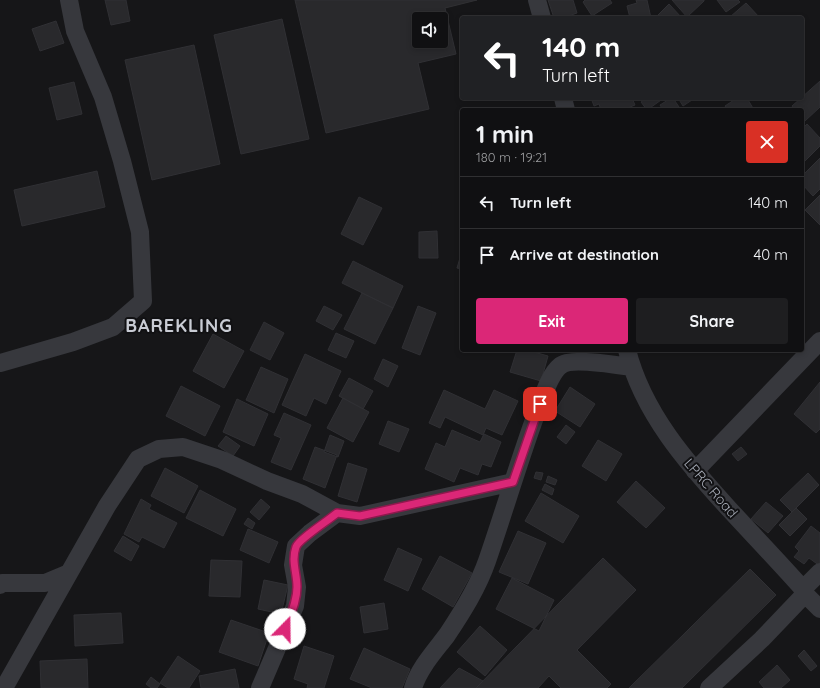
<!DOCTYPE html>
<html lang="en">
<head>
<meta charset="utf-8">
<style>
	:root { --surface:#101012; --page:#1e1e20; --text:#f1f3f6; --muted:#9c9d9f; --line:#303032; --accent:#db2777 }
	body { margin:0; font-family:Quicksand,sans-serif; background:var(--page); color:var(--text); height:100vh; display:flex; flex-direction:column; font-size:15px; white-space:nowrap }
	* { box-sizing:border-box; margin:0 }
	p { font-size:13px; color:var(--muted) }
	.icon { flex:none; width:22px; height:22px; fill:none; stroke:currentColor; stroke-width:2; stroke-linecap:round; stroke-linejoin:round }
	.map { position:relative; flex:1; overflow:hidden }
	.details { position:absolute; left:460px; top:108px; width:344px; height:244px; display:flex; flex-direction:column; background:var(--surface); border-radius:4px; box-shadow:0 2px 6px #0003,0 0 0 1px var(--line) }
	.details>* { flex:none }
	.hud { position:absolute; left:460px; top:16px; width:344px; height:84px; border-radius:4px; box-shadow:0 2px 6px #0003,0 0 0 1px var(--line); background:#202124; color:#fff; overflow:hidden }
	.tools { position:absolute; left:412px; top:12px; display:grid; gap:8px }
	.tools a { display:grid; place-items:center; width:36px; height:36px; border-radius:4px; background:var(--surface); box-shadow:0 2px 6px #0003,0 0 0 1px var(--line); font-size:20px }
	.pin { position:absolute; display:grid; place-items:center; width:34px; height:34px; color:#fff; margin:-17px; border-radius:8px; box-shadow:0 2px 6px #0006 }
	.me { position:absolute; width:44px; margin:-22px; rotate:22deg; stroke-linejoin:round; filter:drop-shadow(0 0 3px #0008) }
	.turn { display:flex; align-items:center; gap:14px; height:84px; padding:0 16px; font-size:18px }
	.turn .icon { width:52px; height:52px; stroke-width:2.5 }
	.turn b { display:block; font-size:28px; line-height:34px }
	.round { display:grid; place-items:center; flex:none; width:42px; height:42px; border-radius:4px; background:var(--page) }
	.overview { display:flex; align-items:center; justify-content:space-between; height:68px; padding:0 16px }
	h1 { font-size:24px; font-weight:800; line-height:30px }
	.cta { display:flex; gap:8px; margin-top:auto; padding:8px 16px }
	.cta a { flex:1; height:46px; border-radius:4px; background:var(--accent); color:#fff; font-size:16px; font-weight:800; line-height:46px; text-align:center }
	.cta a+a { background:var(--page); color:var(--text) }
	ul { padding:0; list-style:none }
	li { display:flex; align-items:center; gap:12px; height:52px; padding:0 16px; border-top:1px solid var(--line) }
	li div { flex:1 }
	li b { display:block; font-size:15px }
	li em { font-style:normal }
	.map>svg:first-child { display:block }
	.building { fill:#29292c; stroke:#303034; fill-rule:evenodd }
	.lines { fill:none; stroke-linecap:round; stroke-linejoin:round }
	.minor { stroke:#37383d; stroke-width:18 }
	.route-casing { stroke:#8e194d; stroke-width:10 }
	.route { stroke:#db2777; stroke-width:7 }
	.labels { text-anchor:middle; stroke-width:4; stroke-linejoin:round; paint-order:stroke }
	.street-label { font-size:14px; fill:#a8adb8; stroke:#111113 }
	.district-label { font-size:18px; font-weight:bold; letter-spacing:1px; fill:#c9ccd4; stroke:#111113 }
</style>
</head>
<body>
<div class="map">
<svg width="820" height="688" viewBox="0 0 820 688">
	<rect width="100%" height="100%" fill="#161618"/>
	<path class="building" d="M105,0H126L130,21L111,25Z
		M295,0H477L445,8L456,54L418,63L429,109L326,133ZM419,19H441V41H419Z
		M548,0H573L577,13L563,18H554Z
		M585,0H610L612,3L592,16L583,2Z
		M636,0H647L651,18H630L627,6L637,3Z
		M672,0H704V1L687,17Z
		M717,0H738L740,2L726,12Z
		M746,3L760,18H731L730,17Z
		M669,4L682,18H655Z
		M282,19L309,139L241,154L214,35Z
		M56,21L64,43L40,51L32,29Z
		M194,45L220,164L152,180L125,60Z
		M820,81V107L805,121L802,118V110H795L792,106Z
		M74,82L82,114L57,120L49,88Z
		M591,98H632L635,105L623,110H601L599,104L594,106Z
		M647,98H664L647,110L641,102Z
		M671,98H673L681,110H663L660,105Z
		M678,98H695L683,106Z
		M737,98H747L754,110H728L725,106Z
		M807,124L820,138V146L802,164V129Z
		M820,158V189L813,196L802,184V176Z
		M97,171L105,207L22,226L14,190Z
		M820,195V225L805,210Z
		M359,197L382,208L363,245L341,234Z
		M437,231L438,258H419V232Z
		M462,251V269L457,268Z
		M353,261L403,286L393,308L342,283Z
		M362,293L393,308L375,344L344,329Z
		M324,306L342,315L333,330L316,321Z
		M418,306L436,313L420,355L402,348Z
		M264,322L284,333L270,360L250,350Z
		M336,333L354,341L346,358L328,350Z
		M213,334L244,351L224,388L193,371Z
		M517,350H527L548,356L541,381L510,372Z
		M305,354L341,371L326,404L314,398L306,416L282,405Z
		M383,359L398,366L388,387L374,379Z
		M261,367L288,379L274,413L246,400Z
		M349,378L373,391L363,409L339,396Z
		M820,382V429L816,433L794,414Z
		M181,386L220,406L205,436L166,416Z
		M570,387L595,404L580,427L555,411Z
		M444,390L485,409L494,390L518,401L502,435L486,428L483,435L445,417L440,428L429,423Z
		M343,398L369,412L353,442L327,428Z
		M237,399L268,414L254,446L223,432Z
		M284,413L311,425L291,470L271,462L281,438L274,435Z
		M388,421L409,429L399,452L379,444Z
		M566,425L575,432L566,444L557,437Z
		M452,430L480,442L484,434L501,442L491,467L482,464L478,475L460,468L454,482L425,469L436,443L445,447Z
		M330,435L344,441L338,457L324,452Z
		M226,436L240,446L233,456L218,446Z
		M598,440L622,454L606,481L582,466Z
		M315,447L337,455L325,488L303,479Z
		M741,447L747,454L738,461L732,454Z
		M348,463L367,469L357,502L338,496Z
		M165,468L198,486L184,513L151,496Z
		M536,472L543,473L541,480L534,478Z
		M808,473L819,485L792,512L780,500Z
		M548,476L557,480L555,485L546,482Z
		M636,481L665,508L646,528L617,502Z
		M545,484L554,489L552,495L542,490Z
		M200,490L236,509L223,536L186,518Z
		M541,493L579,516L563,543L525,521Z
		M141,499L151,505L149,509L177,523L164,548L142,537L139,542L124,534Z
		M261,499L270,507L259,520L250,512Z
		M766,502L783,516L768,533L751,519Z
		M796,508L807,519L790,536L779,525Z
		M248,518L255,523L252,529L244,524Z
		M811,526L820,533V566L809,558L804,564L794,557L799,551L795,547Z
		M248,529L278,542L269,563L240,550Z
		M518,531L546,543L528,584L499,572Z
		M123,536L139,546L131,561L114,551Z
		M398,548L422,559L408,591L384,580Z
		M440,556L472,573L453,607L422,589Z
		M603,558L636,590L577,650L611,684L607,688H561L549,676L538,688H476Z
		M211,560L242,561L240,597L209,596Z
		M750,569L776,595L682,688H629Z
		M512,578L554,600L539,631L496,609Z
		M264,580L288,585L281,614L258,609Z
		M384,603L388,629L364,633L360,607Z
		M121,613L123,643L75,646L74,615Z
		M231,620L269,633L258,666L219,652Z
		M480,626L507,650L485,676L457,652Z
		M304,646L334,656L324,688H307L308,684L294,679Z
		M364,648L410,669L402,688H372L350,679Z
		M804,650L817,666L811,671L798,656Z
		M178,656L200,671L189,688H168L160,683Z
		M87,659L88,688H41L40,661Z
		M777,665L790,680L781,688H764L759,682Z
		M459,668L483,681L476,688H440Z
		M235,669L239,688H201L199,676Z
		M151,677L160,684L157,688H151L146,684Z"/>
	<g class="lines">
		<path class="minor" d="M537,0L542,18
			M563,98L566,110
			M627,350C643,413 687,463 730,510C754,536 779,562 803,589L805,594L820,609
			M0,363L73,342L113,327L143,301L140,232L122,161L103,97L75,31L69,0
			M695,471L820,341
			M0,585L2,583H45L69,573
			M803,589L820,572
			M4,688L107,506L138,459L159,449L183,447L222,460L267,481L302,494L337,513L360,516L513,482
			M260,688L295,606L297,587L293,565L296,546L310,533L337,513
			M413,688C419,668 435,651 447,635C463,611 478,587 487,561C505,509 520,457 539,406C544,394 550,374 560,366C570,357 617,365 631,367
			M709,688L762,639L805,594"/>
	</g>
	<g class="lines">
		<defs>
			<path id="route" d="M285,629C290,615 297,602 297,587C297,573 291,561 296,547C299,539 329,520 337,513L360,516L513,482L540,404"/>
		</defs>
		<use href="#route" class="route-casing"/>
		<use href="#route" class="route"/>
	</g>
	<g class="labels">
		<g class="street-label">
			<text transform="translate(711 488) rotate(49)" y="5">LPRC Road</text>
		</g>
		<g class="district-label">
			<text x="179" y="332">BAREKLING</text>
		</g>
	</g>
</svg>
<div class="tools">
<a><svg class="icon" aria-label="sound" viewBox="0 0 24 24"><path d="M4 9h4l5-4v14l-5-4H4zM17 9q2 3 0 6"/></svg></a>
</div>
<div class="pin" style="left:540px;top:404px;background:#d93025"><svg class="icon" aria-label="arrive" viewBox="0 0 24 24"><path d="M6 21V4h12l-3 4 3 4H6"/></svg></div>
<svg class="me" style="left:285px;top:629px" viewBox="-20 -20 40 40"><circle r="19" fill="#fff"/><path d="M0-13L10 11 0 6-10 11z" fill="#db2777"/></svg>
<div class="hud">
<div class="turn"><svg class="icon" aria-label="left" viewBox="0 0 24 24"><path d="M17 20v-9H6M10 6l-5 5 5 5"/></svg><div><b>140 m</b>Turn left</div></div>
</div>
<section class="details">
<div class="overview"><div><h1>1 min</h1><p>180 m · 19:21</p></div><a class="round" style="background:#d93025;color:#fff"><svg class="icon" aria-label="close" viewBox="0 0 24 24"><path d="M6 6l12 12M18 6L6 18"/></svg></a></div>
<ul>
<li><svg class="icon" aria-label="left" viewBox="0 0 24 24"><path d="M17 20v-9H6M10 6l-5 5 5 5"/></svg><div><b>Turn left</b></div><em>140 m</em></li>
<li><svg class="icon" aria-label="arrive" viewBox="0 0 24 24"><path d="M6 21V4h12l-3 4 3 4H6"/></svg><div><b>Arrive at destination</b></div><em>40 m</em></li>
</ul>
<div class="cta"><a>Exit</a><a>Share</a></div>
</section>
</div>
</body>
</html>
